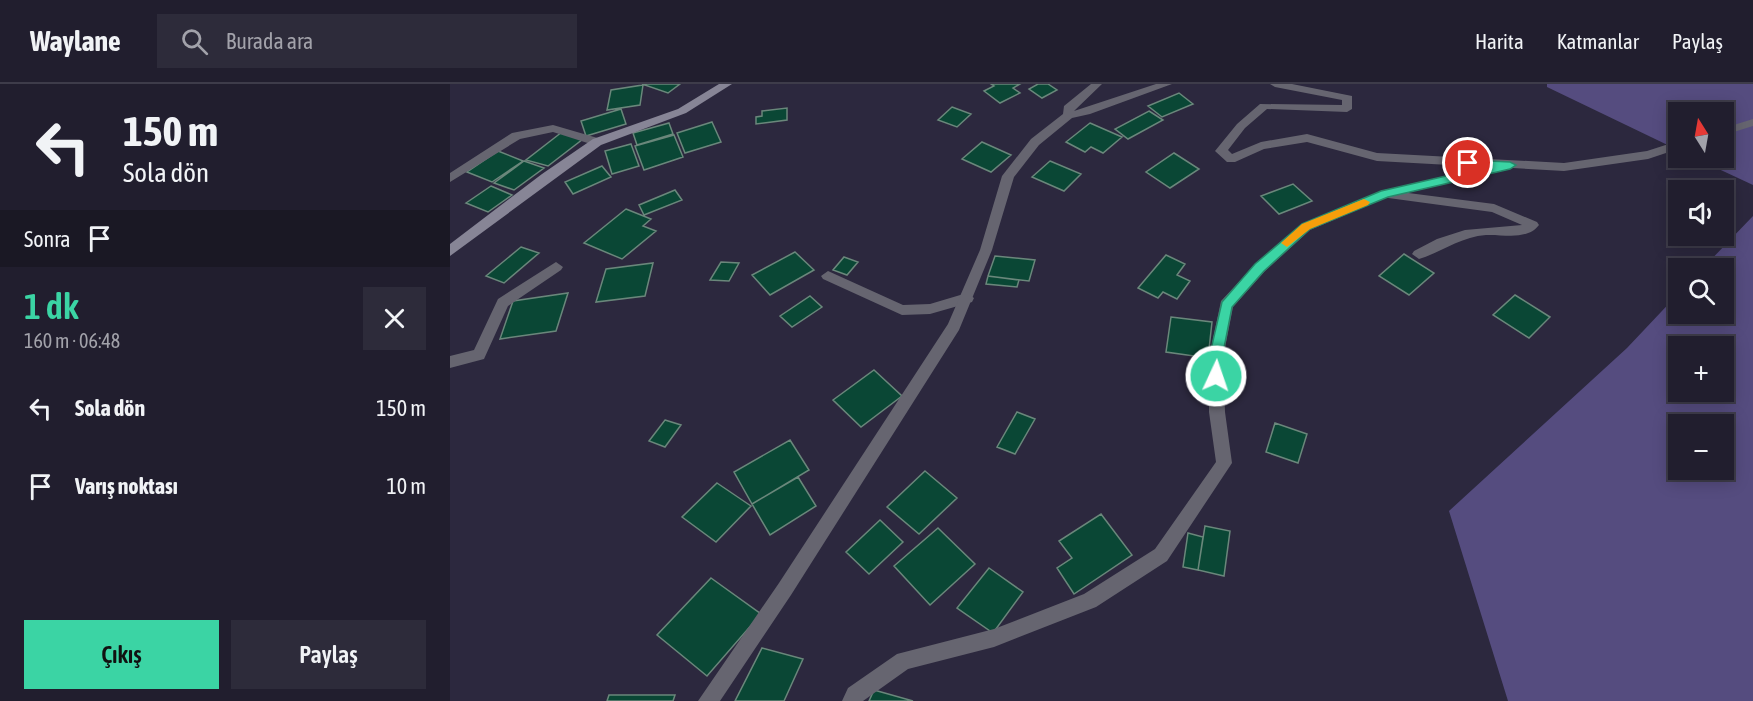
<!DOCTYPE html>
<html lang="tr">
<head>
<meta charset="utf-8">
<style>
	:root { --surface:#211e2e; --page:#2d2b3a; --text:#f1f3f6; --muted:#a2a2aa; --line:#3e3c4a; --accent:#3bd4a4 }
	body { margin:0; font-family:"Asap Condensed",sans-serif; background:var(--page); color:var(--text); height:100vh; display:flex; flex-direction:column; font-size:22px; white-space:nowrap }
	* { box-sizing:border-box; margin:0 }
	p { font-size:20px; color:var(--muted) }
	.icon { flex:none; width:33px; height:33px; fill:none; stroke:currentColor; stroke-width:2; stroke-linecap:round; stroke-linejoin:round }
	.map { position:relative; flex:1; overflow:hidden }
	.sheet { display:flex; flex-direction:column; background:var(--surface); width:450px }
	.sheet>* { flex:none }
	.top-card { background:#211e2e; color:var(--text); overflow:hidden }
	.needle { width:39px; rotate:349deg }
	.controls { position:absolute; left:1218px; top:18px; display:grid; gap:12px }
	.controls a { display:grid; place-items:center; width:66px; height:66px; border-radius:0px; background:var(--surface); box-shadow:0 3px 15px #0003,0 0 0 2px var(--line); font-size:30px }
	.pin { position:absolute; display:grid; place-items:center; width:51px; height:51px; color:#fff; margin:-26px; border:3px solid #fff; border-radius:50%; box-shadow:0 2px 6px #0007 }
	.me { position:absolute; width:66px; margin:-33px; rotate:3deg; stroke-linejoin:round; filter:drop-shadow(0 0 4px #0008) }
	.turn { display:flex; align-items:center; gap:21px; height:126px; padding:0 24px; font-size:27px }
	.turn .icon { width:78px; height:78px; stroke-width:2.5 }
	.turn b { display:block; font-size:42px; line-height:51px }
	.then { display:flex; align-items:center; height:57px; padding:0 24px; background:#0003; gap:12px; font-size:22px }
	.round { display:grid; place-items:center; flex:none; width:63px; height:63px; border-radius:0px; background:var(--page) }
	.headline { display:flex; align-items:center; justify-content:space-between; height:102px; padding:0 24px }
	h1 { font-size:36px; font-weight:600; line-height:45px; color:var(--accent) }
	.primary-button { display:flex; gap:12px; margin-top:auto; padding:12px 24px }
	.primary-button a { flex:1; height:69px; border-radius:0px; background:var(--accent); color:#111; font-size:24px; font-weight:600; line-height:69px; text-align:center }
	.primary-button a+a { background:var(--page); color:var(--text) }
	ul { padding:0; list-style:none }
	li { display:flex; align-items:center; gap:18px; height:78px; padding:0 24px }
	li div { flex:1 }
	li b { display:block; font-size:22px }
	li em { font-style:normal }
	header { display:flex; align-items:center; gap:36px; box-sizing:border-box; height:84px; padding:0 30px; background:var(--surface); border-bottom:2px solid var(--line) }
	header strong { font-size:28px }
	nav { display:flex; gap:33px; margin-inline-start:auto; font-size:21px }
	.search { width:420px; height:54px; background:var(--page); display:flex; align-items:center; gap:15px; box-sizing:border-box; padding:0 21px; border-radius:0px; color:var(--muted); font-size:22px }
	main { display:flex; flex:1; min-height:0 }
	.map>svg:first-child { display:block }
	.green { fill:#554c7f; fill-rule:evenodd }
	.building { fill:#0a4735; stroke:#6a877b; stroke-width:1.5 }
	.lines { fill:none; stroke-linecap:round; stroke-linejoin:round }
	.lane { fill:#666570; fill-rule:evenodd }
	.street { fill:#666570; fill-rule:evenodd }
	.secondary { fill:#878596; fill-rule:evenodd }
	.route { fill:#3bd4a4; stroke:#268a6b; stroke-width:1.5 }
	.slow { fill:#f59e0b }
</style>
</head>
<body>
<header>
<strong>Waylane</strong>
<div class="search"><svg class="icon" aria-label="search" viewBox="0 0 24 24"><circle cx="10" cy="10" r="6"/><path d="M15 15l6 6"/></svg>Burada ara</div>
<nav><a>Harita</a><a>Katmanlar</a><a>Paylaş</a></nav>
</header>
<main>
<section class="sheet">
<div class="top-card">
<div class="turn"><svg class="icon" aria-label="left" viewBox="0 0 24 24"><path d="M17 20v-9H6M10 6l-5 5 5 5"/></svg><div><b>150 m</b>Sola dön</div></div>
<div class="then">Sonra<svg class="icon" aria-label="arrive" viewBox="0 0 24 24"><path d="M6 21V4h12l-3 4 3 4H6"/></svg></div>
</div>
<div class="headline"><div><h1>1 dk</h1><p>160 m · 06:48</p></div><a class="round"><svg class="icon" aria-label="close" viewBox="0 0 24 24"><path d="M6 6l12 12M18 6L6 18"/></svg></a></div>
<ul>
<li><svg class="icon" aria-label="left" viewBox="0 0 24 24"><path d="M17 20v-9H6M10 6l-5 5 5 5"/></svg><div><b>Sola dön</b></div><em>150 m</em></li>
<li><svg class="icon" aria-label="arrive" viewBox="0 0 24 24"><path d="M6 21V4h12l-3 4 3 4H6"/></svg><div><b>Varış noktası</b></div><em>10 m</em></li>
</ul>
<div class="primary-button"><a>Çıkış</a><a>Paylaş</a></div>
</section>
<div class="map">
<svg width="1303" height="617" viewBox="0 0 1303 617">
	<rect width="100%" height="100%" fill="#2c283e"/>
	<path class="green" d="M1097,0H1303V101L1245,74H1274V28H1228V66L1097,3Z
		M1303,132V617H1058L999,427L1177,264L1228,210V230H1274V184H1253ZM1228,262H1274V308H1228ZM1228,340H1274V386H1228Z"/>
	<path class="building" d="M192,0H230L218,9Z
		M541,0H570L563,4L570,9L550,19L534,7L544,2Z
		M588,0H598L607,6L592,14L579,5Z
		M193,1L190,21L157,26L161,6Z
		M729,9L743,20L712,33L698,22Z
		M502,23L521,30L507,43L488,36Z
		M337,24V36L306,40V33L312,32V27Z
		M171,25L176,40L136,52L131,37Z
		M699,27L713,36L678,55L665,45Z
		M262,38L271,58L235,69L227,49Z
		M219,39L223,50L187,61L183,49Z
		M640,39L672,53L653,69L641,63L635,68L616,58Z
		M112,48L133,55L98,82L76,76Z
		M224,51L233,73L194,86L185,62Z
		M532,58L561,71L541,88L512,75Z
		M181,60L189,82L162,90L155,67Z
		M48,67L73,77L42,98L17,88Z
		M724,69L749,85L720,104L696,88Z
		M74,77L94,84L64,106L44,99Z
		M600,77L631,90L614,107L582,93Z
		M152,82L161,93L123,110L115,98Z
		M843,100L862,117L829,130L811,112Z
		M41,102L62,111L38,128L16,119Z
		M225,106L232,116L194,131L189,121Z
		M176,125L201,135L193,142L206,147L172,175L134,159Z
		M71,163L89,169L54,199L36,192Z
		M345,168L364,186L320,211L302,191Z
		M954,170L984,189L959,211L929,192Z
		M716,171L735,180L727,191L740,197L727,215L713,208L708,214L688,204Z
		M545,172L585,176L579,197L538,192Z
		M394,173L408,178L397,191L383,186Z
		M271,178L289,179L279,197L260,196Z
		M203,179L195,212L146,218L156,185Z
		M538,192L569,196L567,203L536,200Z
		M118,209L106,247L50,255L63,217Z
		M1065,211L1100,233L1079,254L1043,231Z
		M360,212L372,223L342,243L330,232Z
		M721,233L762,238L758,274L716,268Z
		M424,286L452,312L411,343L383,316Z
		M567,328L585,335L565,370L547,363Z
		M215,336L231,341L215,363L199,357Z
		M825,339L857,350L848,379L816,368Z
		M340,356L359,386L302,420L284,388Z
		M475,387L507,414L469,450L437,423Z
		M348,393L366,422L320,451L302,420Z
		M267,399L301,422L266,458L232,433Z
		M651,430L682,471L624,510L607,484L622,474L609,457Z
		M430,436L453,458L419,490L396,468Z
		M755,442L780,447L774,492L748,486Z
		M488,444L525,480L480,521L444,482Z
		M738,449L753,453L748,486L733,483Z
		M539,484L573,508L543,549L507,524Z
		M261,494L311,530L257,592L207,551Z
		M312,564L353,575L334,617H285Z
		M424,606L463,617H419Z
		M159,611H225L223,617H157Z"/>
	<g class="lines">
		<path class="lane" d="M103,41L151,55L153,58L147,62L103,48L70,55L0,98V89L62,49Z
			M935,106L1044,120L1087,138L1089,141C1077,157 1053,150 1036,151C1010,153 992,168 969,175L962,170L964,167L987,155L1015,146L1072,141L1042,128L931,113V107Z
			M378,187L453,221L480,220L517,209L524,214L522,218L480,230L452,231L373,195L371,192Z"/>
		<path class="street" d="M641,0H652L624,27L706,0H722L640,30L622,34L589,61L564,93L542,166L509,246L341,511L270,617H248L329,499L498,240L530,166L552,92L581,55L613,30L614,22Z
			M820,0H842L902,12V25L897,28L817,25L795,44L778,66L782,70L811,58L857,50L927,69L1114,79L1197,67L1228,57V65L1198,75L1114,87L1063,84L938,113L860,146L815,187L783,223L773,274L775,328L782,379L717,477L646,523L544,563L458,585L413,617H392L398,604L447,570L544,545L634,510L705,465L766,378L759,328V274L771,217L805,181L852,140L931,107L1036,83L927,77L857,58L814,65L785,78H777L765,67L787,40L810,20L892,21V16L825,3Z
			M1303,35V42L1274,51V44Z
			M106,178L113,183L111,186L58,222L34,275L0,284V272L24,266L48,215Z"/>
		<path class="secondary" d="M269,0H282L236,29L151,61L0,172V160L92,90L143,55L228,25Z"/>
	</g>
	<path class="route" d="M1018,76L1060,78L1066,81L1060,85L938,113L860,145L814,187L782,223L772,274L773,292L766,298L761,296L759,274L772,218L805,180L852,140L931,107L1035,83L1014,82V77Z"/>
	<path class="slow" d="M914,115L920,118L918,121L860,145L837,163L831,159L852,140Z"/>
</svg>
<div class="controls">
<a><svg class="needle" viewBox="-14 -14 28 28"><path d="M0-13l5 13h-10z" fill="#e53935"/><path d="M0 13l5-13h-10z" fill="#a2a2aa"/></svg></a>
<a><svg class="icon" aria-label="sound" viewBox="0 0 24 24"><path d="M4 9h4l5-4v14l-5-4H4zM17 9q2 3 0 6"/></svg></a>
<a><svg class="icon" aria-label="search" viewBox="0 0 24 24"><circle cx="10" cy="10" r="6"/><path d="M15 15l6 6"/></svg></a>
<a>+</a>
<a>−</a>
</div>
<div class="pin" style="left:1018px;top:79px;background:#d93025"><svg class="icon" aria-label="arrive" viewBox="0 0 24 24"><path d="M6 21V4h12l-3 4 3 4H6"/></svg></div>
<svg class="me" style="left:766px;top:292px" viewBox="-20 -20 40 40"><circle r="17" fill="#3bd4a4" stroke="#fff" stroke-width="3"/><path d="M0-11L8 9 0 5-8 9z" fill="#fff"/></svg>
</div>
</main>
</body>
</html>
